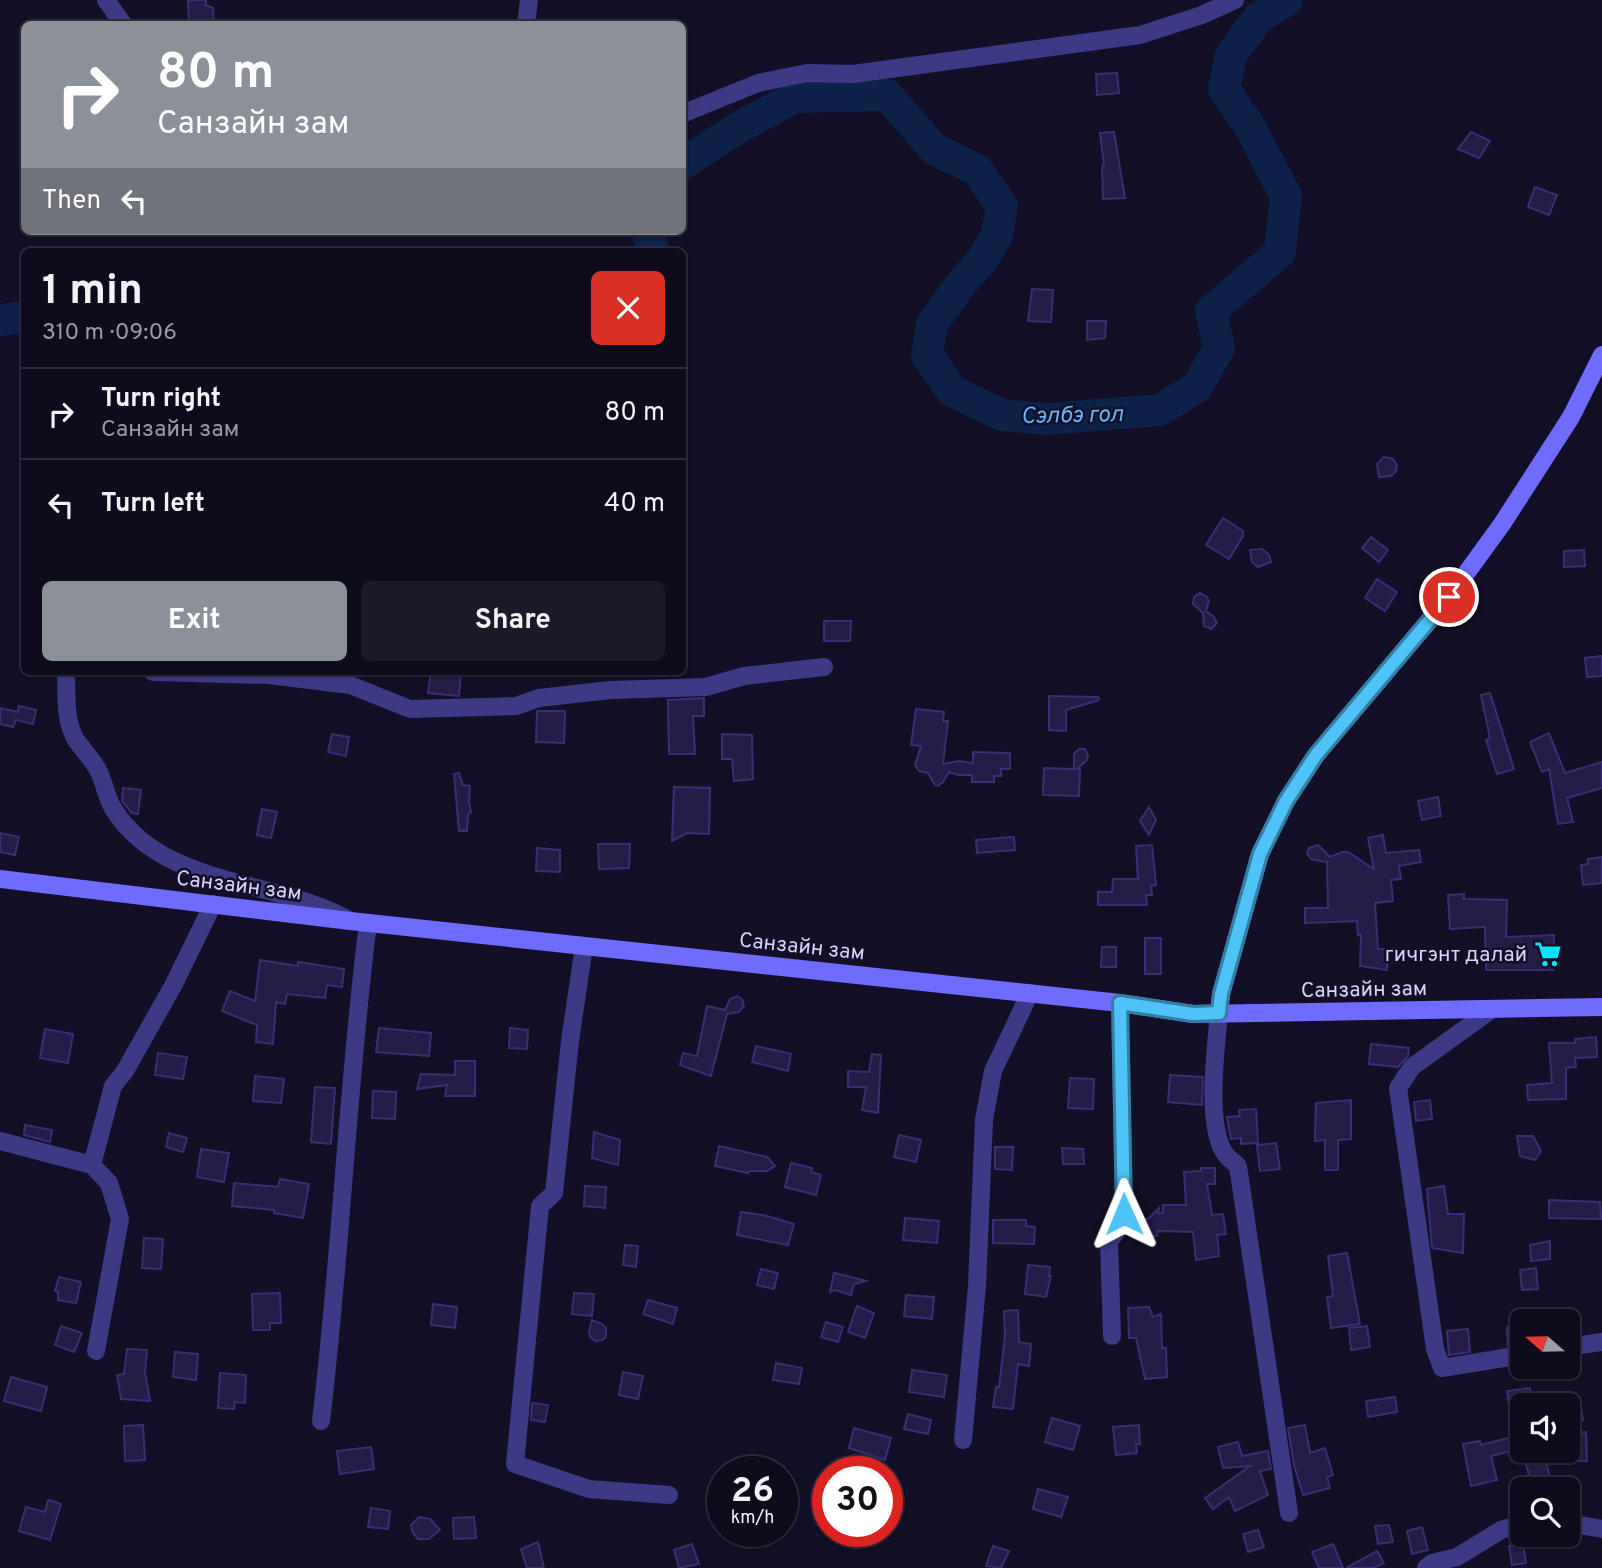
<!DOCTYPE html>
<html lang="en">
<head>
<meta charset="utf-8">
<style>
	:root { --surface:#0e0b1c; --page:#1c1929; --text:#f1f3f6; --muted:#9b9ba3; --line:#2e2b3b; --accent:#8c9099 }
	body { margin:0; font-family:Overpass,sans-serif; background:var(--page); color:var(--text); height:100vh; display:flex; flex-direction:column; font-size:26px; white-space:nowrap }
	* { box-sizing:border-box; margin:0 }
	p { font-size:23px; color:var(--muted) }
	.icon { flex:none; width:38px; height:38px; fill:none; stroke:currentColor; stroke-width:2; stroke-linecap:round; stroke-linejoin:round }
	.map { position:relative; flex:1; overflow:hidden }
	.drawer { position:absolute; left:21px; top:248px; width:665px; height:427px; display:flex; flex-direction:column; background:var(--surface); border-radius:10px; box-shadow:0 2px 5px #0004,0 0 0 2px var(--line) }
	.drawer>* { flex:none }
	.banner { position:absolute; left:21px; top:21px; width:665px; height:214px; border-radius:10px; box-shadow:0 2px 5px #0004,0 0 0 2px var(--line); background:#8c9099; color:#fff; overflow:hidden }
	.needle { width:46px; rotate:290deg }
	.buttons { position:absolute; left:1510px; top:1309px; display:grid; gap:14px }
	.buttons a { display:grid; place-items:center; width:70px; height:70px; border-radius:10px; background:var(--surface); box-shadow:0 2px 5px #0004,0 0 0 2px var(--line); font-size:35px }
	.speed { position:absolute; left:707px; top:1456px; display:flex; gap:14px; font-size:35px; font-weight:700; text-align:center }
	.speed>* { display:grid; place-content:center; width:91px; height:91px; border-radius:50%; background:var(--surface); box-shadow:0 2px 5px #0004,0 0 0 2px var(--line); line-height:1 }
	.speed small { font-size:18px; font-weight:400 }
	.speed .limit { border:10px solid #d22; background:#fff; color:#111 }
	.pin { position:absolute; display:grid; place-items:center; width:60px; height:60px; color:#fff; margin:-30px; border:4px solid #fff; border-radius:50%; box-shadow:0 2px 7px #0007 }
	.me { position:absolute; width:77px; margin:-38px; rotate:359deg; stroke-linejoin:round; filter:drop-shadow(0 0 5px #0008) }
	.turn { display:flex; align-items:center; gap:24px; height:147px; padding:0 21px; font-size:32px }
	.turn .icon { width:91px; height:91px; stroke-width:2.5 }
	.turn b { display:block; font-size:49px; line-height:60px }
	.then { display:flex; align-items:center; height:66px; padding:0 21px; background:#0003; gap:14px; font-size:26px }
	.round { display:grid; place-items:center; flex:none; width:74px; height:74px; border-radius:10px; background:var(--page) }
	.headline { display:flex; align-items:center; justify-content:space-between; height:119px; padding:0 21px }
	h1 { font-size:42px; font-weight:700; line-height:52px }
	.cta { display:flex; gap:14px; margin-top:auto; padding:14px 21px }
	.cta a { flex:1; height:80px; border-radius:10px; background:var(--accent); color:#fff; font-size:28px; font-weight:700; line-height:80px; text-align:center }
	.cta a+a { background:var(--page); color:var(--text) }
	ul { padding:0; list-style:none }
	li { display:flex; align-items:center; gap:21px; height:91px; padding:0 21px; border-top:2px solid var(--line) }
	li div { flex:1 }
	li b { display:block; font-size:26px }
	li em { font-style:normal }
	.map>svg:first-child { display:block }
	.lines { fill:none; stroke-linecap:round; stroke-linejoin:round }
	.river { stroke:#0c2248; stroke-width:32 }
	.building { fill:#241b47; stroke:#3b2d73; stroke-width:2 }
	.minor { stroke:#3d3a85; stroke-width:18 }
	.secondary { stroke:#6f6bff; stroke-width:18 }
	.route-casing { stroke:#337fa1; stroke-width:18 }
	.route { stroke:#4fc3f7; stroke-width:12 }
	.labels { text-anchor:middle; stroke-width:5; stroke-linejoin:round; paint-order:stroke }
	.street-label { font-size:21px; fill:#d9d4ff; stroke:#130f26 }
	.poi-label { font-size:21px; fill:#d9d4ff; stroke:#130f26; text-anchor:end }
	.water-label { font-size:23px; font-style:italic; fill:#62b6ff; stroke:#130f26 }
</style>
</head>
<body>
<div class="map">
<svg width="1602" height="1568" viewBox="0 0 1602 1568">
	<rect width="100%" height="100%" fill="#130f26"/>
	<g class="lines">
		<path class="river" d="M682,164L738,128L795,97L887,95L934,149L977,170L1002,206L997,235L982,260L960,285L932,324L927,355L952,391L1002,415L1046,419L1160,410L1197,387L1219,348L1211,311L1280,252L1286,196L1250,127L1224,89L1231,55L1259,17L1287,0
			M647,231L654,252
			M0,320L24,317"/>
	</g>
	<path class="building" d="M188,0H206V5L213,8L214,24H189Z
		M1117,73L1119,93L1097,95L1096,74Z
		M1114,132L1125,198L1103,199L1102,166H1104L1100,133Z
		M1471,132L1490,141L1479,158L1458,149Z
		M1535,187L1557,195L1549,215L1528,207Z
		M1032,289L1053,290L1051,322L1028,321Z
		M1087,321H1106L1105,338L1087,340Z
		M1384,457L1393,459L1397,465L1396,471L1391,476L1379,477L1377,464Z
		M1223,518L1243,531V536L1229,559L1206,545Z
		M1371,537L1388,550L1379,562L1362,548Z
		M1262,549L1269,555L1271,562L1258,567L1252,562L1250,550Z
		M1584,550L1585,566L1564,567V551Z
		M1377,579L1397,592L1385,611L1365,598Z
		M1200,593L1207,597L1209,601L1206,611L1213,616L1217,623L1211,629L1204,626L1203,613L1193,604L1194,597Z
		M824,621H851L850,641H824Z
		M1602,656V676L1587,677L1585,658Z
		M431,672H461L459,696L428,693Z
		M1490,693L1514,769L1497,774L1486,740L1490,738L1481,695Z
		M1049,696L1098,697L1099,700L1066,710V731L1049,730Z
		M704,698V716H693L695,754H669L668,700Z
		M19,706L36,710L33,724L16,720L13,727L0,724V708L18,712Z
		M916,709L944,712L943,721H948L943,764L959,761L973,763V752L1010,753V769H1001V776H994V782H972V775H958L949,772L943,782L938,786L935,785L928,773L919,771L915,765L921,746L911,745Z
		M537,711H565L564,743L536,742Z
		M1549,733L1565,773L1602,762V788L1567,798L1573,822L1558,824L1549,769L1542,772L1530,742Z
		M332,734L349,737L346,756L328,752Z
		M722,734L752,735L753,779L734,781L732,759H722Z
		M1079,749H1085L1088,755L1087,760L1077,769H1080L1079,796L1043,795L1044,768L1074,769V754Z
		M459,773L463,785L470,786L469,802L471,812L468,815L467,831H459L454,774Z
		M674,787L710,788L709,834L687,833L672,841Z
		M123,788L141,790L138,814L132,813L122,801Z
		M1438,797L1441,816L1422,820L1418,801Z
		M1149,807L1156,820L1149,835L1140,821Z
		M262,809L277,812L271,838L257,835Z
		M0,833L19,837L15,855L0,852Z
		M1383,835L1386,853L1419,850L1421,862L1399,866L1401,879L1391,880L1393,901L1375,903L1378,949H1388L1387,970L1360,966L1361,935H1358L1357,921L1305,923V908H1328L1327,862L1311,859L1307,854L1309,848L1318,845L1330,857L1342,852H1348L1374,869L1368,838Z
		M1014,837L1015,850L977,853L976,840Z
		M598,844H630L629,868L599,869Z
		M1152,845L1156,885L1151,886L1152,895H1146L1147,905H1098V892H1112L1113,879H1138L1136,846Z
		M537,848L560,850V872L536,871Z
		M1602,857V883L1583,885L1581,865L1588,864V859Z
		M1464,894V899L1507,900L1506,937L1554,935L1553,970H1486L1485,927L1450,929L1448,895Z
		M1145,938H1161V974H1145Z
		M1102,947H1116V967H1101Z
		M260,960L298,966V962L344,969L342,987L327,985L325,998L287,994L285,1004L276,1002L273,1044L256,1042L257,1025L222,1011L230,991L255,1001Z
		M737,996L742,999L744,1006L739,1012L727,1014L711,1076L680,1065L683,1053L697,1056L707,1006L725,1010L730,999Z
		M379,1028L431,1033L429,1056L376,1052Z
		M510,1028L528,1030L527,1049L509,1048Z
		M45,1029L73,1034L68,1063L40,1058Z
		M1596,1037L1597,1057L1575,1058L1576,1067L1566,1068V1099L1528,1100L1527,1085L1552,1083L1549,1043H1575V1039Z
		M1371,1044L1409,1048L1408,1056L1398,1067L1369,1064Z
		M756,1046L791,1054L788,1071L752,1062Z
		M158,1053L187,1057L183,1079L155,1075Z
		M872,1054L881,1055L878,1113L862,1110L866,1087H848V1071L869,1072Z
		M455,1061H475V1096H445L447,1085L417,1089L421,1074L455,1075Z
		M1170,1075L1203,1077L1202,1105L1168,1102Z
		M255,1076L284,1079L281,1103L253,1101Z
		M1070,1078L1094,1079L1093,1109L1068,1108Z
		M315,1087L335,1088L331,1144L311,1142Z
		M373,1091L396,1092L395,1119L372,1118Z
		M1351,1100V1139L1338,1140V1170H1325V1140L1315,1141L1316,1103Z
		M1430,1100L1432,1119L1416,1121L1414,1102Z
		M1256,1109L1258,1143L1241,1144V1138L1231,1139L1227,1117L1240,1116L1239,1110Z
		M25,1125L52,1130L50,1142L24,1135Z
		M594,1132L620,1140L618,1165L592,1158Z
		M169,1133L187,1138L183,1152L166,1147Z
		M899,1135L921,1140L916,1162L894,1157Z
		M1517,1136H1533L1541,1151L1535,1160L1520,1156Z
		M1276,1143L1280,1169L1260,1171L1257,1145Z
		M719,1146L767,1157L775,1166L767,1171H749L748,1173L715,1166Z
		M995,1147H1013L1012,1170L995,1169Z
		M1062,1148L1083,1149L1084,1164H1063Z
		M201,1149L229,1153L224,1182L197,1177Z
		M791,1163L812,1168L811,1172L821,1175L816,1195L785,1187Z
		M1201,1168H1215V1184H1207L1212,1215L1223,1214L1226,1234L1217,1235L1219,1256L1196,1260L1193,1232L1158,1231L1157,1236H1136V1219H1148L1159,1208L1158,1213H1163V1205H1186L1184,1172L1201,1171Z
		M280,1179L309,1184L303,1218L274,1213V1210L232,1206L234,1183L278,1187Z
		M585,1186L606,1187L605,1208L584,1206Z
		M1444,1186L1448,1214H1464L1463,1253L1432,1248L1427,1189Z
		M1549,1200L1600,1202L1601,1219L1549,1218Z
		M741,1212L763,1215L794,1224L788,1245L737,1235Z
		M905,1218L939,1221L937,1243L903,1240Z
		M993,1220H1026V1226L1035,1227L1034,1244L993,1243Z
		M144,1238L163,1239L161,1269L142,1268Z
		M1550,1241V1259L1531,1261L1530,1245Z
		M625,1245L638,1246L636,1267L623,1265Z
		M1347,1253L1360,1324L1331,1328L1327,1297L1333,1296L1328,1256Z
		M1028,1265L1050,1267L1049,1276H1051L1046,1297L1025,1294Z
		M1536,1268L1538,1289L1522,1290L1520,1270Z
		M761,1269L778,1273L774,1289L757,1285Z
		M834,1273L855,1278L866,1281L854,1284L851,1295L835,1290L830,1292Z
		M59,1277L81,1282L76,1303L58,1300V1292L55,1291Z
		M280,1293L281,1323H270V1330H253L252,1294Z
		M574,1293L594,1294L592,1316L572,1314Z
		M906,1295L934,1297L932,1319L904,1316Z
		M648,1300L677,1308L673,1324L643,1314Z
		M433,1304L457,1307L455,1328L431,1325Z
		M857,1306L874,1313L865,1338L848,1332Z
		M1149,1307L1153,1317L1161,1314L1162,1348H1166L1167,1377L1145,1379L1136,1338H1129L1128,1308Z
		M1018,1310L1019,1342L1031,1344L1029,1366L1018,1364L1013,1409L993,1407L996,1387H999L1005,1336L1004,1311Z
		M592,1320L602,1324L606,1328V1337L602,1340L595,1341L590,1337L589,1331Z
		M826,1322L843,1327L838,1342L821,1337Z
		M1522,1325V1344L1508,1346L1507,1327Z
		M61,1326L82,1333L74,1352L55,1345Z
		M1367,1326L1370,1347L1351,1350L1349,1328Z
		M1468,1329L1470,1352L1449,1355L1447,1331Z
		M127,1349L147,1350L145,1373L150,1401L121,1399L117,1375L124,1374Z
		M175,1352L198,1354L196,1380L173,1377Z
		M776,1363L802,1368L799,1384L773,1380Z
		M912,1370L947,1375L944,1397L909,1392Z
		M623,1372L643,1376L638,1399L619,1395Z
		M220,1373L246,1375L245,1403L235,1402L234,1409L218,1408Z
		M11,1377L47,1387L41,1411L4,1401Z
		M1530,1388L1532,1405H1522V1445L1514,1446L1515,1450L1491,1456L1497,1480L1471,1486L1463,1444L1480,1441L1481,1445L1512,1437L1514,1443L1507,1391Z
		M1395,1397L1397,1412L1368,1417L1366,1401Z
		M1580,1400L1583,1420L1568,1422V1402Z
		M532,1403L548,1405L545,1422L531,1420Z
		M908,1414L931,1420L928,1434L904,1429Z
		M1052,1418L1080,1426L1073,1450L1045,1442Z
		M143,1425L145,1460L125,1461L124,1426Z
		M1139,1425L1140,1444H1136L1137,1453L1116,1455L1113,1427Z
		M1305,1425L1310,1453L1325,1448L1333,1475L1327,1477L1330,1488L1303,1495L1294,1465L1288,1428Z
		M854,1428L891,1438L885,1460L849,1448Z
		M1586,1432L1587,1461H1574L1573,1433Z
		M1238,1442L1242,1456L1268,1451L1271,1469L1260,1471L1268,1495L1235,1511L1229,1497L1213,1509L1205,1498L1250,1466L1223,1468L1218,1447Z
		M371,1447L374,1469L340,1474L337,1451Z
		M1544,1455L1551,1481L1532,1486L1525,1461Z
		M1038,1489L1068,1497L1061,1517L1033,1509Z
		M48,1500L61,1504L50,1540L19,1531L26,1507L45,1512Z
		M371,1508L390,1511L388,1529L368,1527Z
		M419,1517L430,1519L440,1530L429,1539H418L413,1533L411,1525Z
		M474,1517L476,1538L454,1539L453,1518Z
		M1389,1525L1393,1542L1378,1544L1375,1526Z
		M1422,1527L1428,1550L1412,1554L1407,1531Z
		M1258,1530L1264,1547L1248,1552L1243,1534Z
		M538,1542L544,1568H527L521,1549Z
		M692,1544L699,1564L679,1568L674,1550Z
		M1333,1544L1343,1568H1319L1312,1552Z
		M1523,1544L1526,1563L1512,1565L1509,1546Z
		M993,1546L1009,1551L1001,1568L986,1566Z
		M1377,1551L1384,1563L1374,1568H1346Z"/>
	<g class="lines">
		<path class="minor" d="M106,0L123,24
			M526,24L529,0
			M682,114L758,83L807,73L853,74L1140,35L1202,15L1235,0
			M66,672C67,695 64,719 76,740C83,750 92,759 98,770C105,783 106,798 114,810C163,887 273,879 347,919
			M153,672L269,675L350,685L410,709L516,706L539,698L610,690L706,687L744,676L824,667
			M584,946L570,1041L554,1193L540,1206L515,1464L589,1489L669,1495
			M1491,1010L1412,1067L1398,1088L1435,1349L1442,1368L1522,1355
			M1219,1013C1216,1047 1205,1128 1226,1155C1229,1159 1235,1163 1238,1166L1289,1513
			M0,1141L92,1165L109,1183L120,1219L96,1351
			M92,1165L113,1086L125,1071L174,984L213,904
			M1112,1336L1109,1241L1122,1225L1124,1214L1120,1003
			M1568,1347L1602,1342
			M321,1421C341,1255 347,1089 368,923
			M963,1440L977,1286L984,1120L993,1071L1030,993
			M1568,1523L1602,1529
			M1426,1568L1432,1563L1457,1557L1501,1530L1522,1524"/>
		<path class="secondary" d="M0,879L350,921L1120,1003L1193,1014L1602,1007
			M1219,1013L1221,994L1260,854L1286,801L1316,755L1449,597L1502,524L1571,417L1602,355"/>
	</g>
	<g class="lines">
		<defs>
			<path id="route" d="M1124,1214L1120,1003L1193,1014L1219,1013L1221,994L1260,854L1286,801L1316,755L1449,597"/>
		</defs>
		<use href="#route" class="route-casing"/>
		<use href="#route" class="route"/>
	</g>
	<defs>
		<symbol id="supermarket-bare" viewBox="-9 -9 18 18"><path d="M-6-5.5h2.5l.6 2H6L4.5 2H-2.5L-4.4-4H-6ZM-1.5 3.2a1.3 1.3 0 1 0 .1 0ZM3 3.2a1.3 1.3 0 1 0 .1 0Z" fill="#00e5ff" stroke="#130f26" stroke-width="2.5" paint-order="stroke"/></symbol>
	</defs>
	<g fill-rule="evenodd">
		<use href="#supermarket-bare" x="1529" y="935" width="38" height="38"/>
	</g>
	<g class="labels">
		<g class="street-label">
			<text transform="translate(239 885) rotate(7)" y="7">Санзайн зам</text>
			<text transform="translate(802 946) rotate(6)" y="7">Санзайн зам</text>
			<text transform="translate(1364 989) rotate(-1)" y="7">Санзайн зам</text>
		</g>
		<g class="poi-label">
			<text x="1527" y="961">гичгэнт далай</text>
		</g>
		<g class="water-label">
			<text transform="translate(1072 414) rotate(-1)" y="8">Сэлбэ гол</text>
		</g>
	</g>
</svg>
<div class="buttons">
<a><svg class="needle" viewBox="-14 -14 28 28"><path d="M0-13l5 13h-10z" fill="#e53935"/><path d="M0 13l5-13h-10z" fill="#9b9ba3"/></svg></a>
<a><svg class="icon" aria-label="sound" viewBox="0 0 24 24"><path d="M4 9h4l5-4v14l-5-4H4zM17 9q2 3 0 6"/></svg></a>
<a><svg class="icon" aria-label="search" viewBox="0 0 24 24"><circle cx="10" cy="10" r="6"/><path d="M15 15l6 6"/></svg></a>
</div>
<div class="speed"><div>26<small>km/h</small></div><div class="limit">30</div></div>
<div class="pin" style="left:1449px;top:597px;background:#d93025"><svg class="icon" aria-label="arrive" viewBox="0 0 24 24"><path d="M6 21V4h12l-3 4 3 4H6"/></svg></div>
<svg class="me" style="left:1124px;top:1214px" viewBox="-20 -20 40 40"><path d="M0-17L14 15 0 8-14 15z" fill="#4fc3f7" stroke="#fff" stroke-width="4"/></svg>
<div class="banner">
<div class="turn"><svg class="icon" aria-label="right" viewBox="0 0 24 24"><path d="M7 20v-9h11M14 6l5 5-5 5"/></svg><div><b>80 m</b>Санзайн зам</div></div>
<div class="then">Then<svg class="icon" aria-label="left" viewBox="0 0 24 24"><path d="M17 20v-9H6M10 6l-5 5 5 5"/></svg></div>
</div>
<section class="drawer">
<div class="headline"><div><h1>1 min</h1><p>310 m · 09:06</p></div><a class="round" style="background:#d93025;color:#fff"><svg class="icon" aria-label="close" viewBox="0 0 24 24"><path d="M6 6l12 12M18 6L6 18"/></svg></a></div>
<ul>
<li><svg class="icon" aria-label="right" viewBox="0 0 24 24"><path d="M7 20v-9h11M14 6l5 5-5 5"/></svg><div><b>Turn right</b><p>Санзайн зам</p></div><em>80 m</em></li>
<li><svg class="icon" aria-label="left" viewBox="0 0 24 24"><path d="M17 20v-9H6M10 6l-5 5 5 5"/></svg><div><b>Turn left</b></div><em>40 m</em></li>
</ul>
<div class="cta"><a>Exit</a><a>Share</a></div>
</section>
</div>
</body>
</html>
